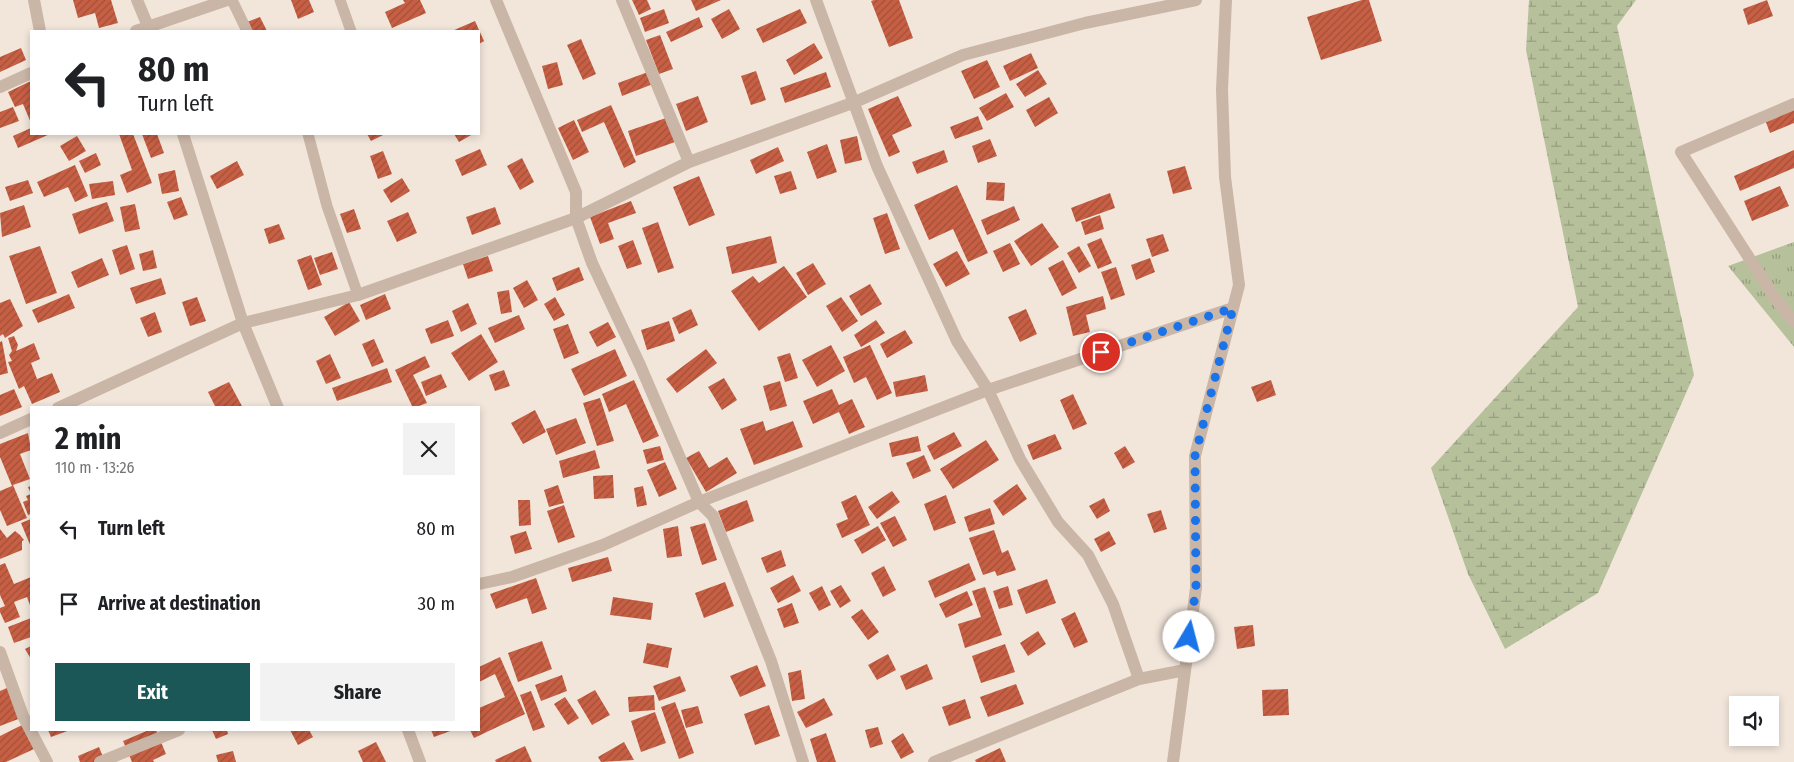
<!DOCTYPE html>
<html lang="en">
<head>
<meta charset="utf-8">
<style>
	:root { --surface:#fff; --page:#f2f2f2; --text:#202124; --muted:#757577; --accent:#1c5758 }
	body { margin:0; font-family:"Fira Sans Condensed",sans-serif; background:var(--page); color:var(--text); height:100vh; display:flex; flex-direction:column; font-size:19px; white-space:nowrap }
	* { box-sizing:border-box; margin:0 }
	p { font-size:16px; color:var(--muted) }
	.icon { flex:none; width:28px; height:28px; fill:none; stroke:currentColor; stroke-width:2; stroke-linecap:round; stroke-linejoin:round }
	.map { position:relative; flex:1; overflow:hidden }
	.details { position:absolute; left:30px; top:406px; width:450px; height:325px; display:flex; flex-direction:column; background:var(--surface); border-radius:0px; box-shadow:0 2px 8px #0003 }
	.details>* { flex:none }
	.top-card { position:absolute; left:30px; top:30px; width:450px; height:105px; border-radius:0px; box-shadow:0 2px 8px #0003; background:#fff; color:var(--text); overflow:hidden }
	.tools { position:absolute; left:1729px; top:696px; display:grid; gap:10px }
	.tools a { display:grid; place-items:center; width:50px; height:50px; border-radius:0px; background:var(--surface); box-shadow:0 2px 8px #0003; font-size:25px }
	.pin { position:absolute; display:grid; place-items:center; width:42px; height:42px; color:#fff; margin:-21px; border:2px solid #fff; border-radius:50%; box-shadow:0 1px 5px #0007 }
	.me { position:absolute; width:55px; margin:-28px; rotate:8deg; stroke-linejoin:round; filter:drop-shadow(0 0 4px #0008) }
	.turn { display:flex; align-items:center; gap:18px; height:105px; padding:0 25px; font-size:22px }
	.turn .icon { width:65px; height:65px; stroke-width:2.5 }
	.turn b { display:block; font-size:35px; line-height:42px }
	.round { display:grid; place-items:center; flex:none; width:52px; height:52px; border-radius:0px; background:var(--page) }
	.overview { display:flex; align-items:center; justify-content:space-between; height:85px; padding:0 25px }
	h1 { font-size:30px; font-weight:700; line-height:38px }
	.action { display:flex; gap:10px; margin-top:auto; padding:10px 25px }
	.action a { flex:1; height:58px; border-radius:0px; background:var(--accent); color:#fff; font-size:20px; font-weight:700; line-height:58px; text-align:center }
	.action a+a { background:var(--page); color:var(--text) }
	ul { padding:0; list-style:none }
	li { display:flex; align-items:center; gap:15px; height:75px; padding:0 25px }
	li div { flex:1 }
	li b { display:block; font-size:19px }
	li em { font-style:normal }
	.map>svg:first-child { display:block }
	.grass { fill:url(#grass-tufts) }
	.wetland { fill:url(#wetland-marsh) }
	.building { fill:url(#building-hatch) }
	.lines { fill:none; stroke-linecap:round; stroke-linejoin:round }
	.service { stroke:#cab6a7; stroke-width:11 }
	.minor { stroke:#cab6a7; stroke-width:12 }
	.route { stroke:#1a73e8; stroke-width:9; stroke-dasharray:0 16.2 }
</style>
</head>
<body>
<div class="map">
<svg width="1794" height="762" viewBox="0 0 1794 762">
	<defs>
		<pattern id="grass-tufts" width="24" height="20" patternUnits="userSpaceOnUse" patternTransform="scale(1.25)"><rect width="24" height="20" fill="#b6c19b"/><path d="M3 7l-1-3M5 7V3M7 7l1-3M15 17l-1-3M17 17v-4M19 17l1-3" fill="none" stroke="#959d7e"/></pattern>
		<pattern id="wetland-marsh" width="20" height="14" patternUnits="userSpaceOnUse" patternTransform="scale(1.25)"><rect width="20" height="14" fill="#b6c19b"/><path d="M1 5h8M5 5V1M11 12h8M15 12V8" fill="none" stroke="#959d7e"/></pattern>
		<pattern id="building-hatch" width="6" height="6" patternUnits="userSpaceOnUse" patternTransform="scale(1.25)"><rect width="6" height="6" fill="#c75f44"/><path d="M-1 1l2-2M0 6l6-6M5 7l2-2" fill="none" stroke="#a24f39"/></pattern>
	</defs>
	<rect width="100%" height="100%" fill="#f2e6db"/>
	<path class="grass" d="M1794,242V347L1728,266Z"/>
	<path class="wetland" d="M1529,0H1636L1617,26L1694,375L1598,593L1505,649L1468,574L1431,468L1578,307L1526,50Z"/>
	<path class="building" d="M73,0H111L118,23L99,28L95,13L78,18Z
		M291,0H309L314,12L298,19Z
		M403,0H420L426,13L392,28L385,12L405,3Z
		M632,0H647L651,9L639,15Z
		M691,0H721L696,11Z
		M874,0H899L913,38L889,47L871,1Z
		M1362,0H1369L1382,41L1321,60L1307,17Z
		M1767,0L1773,16L1748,25L1743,9Z
		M664,9L669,23L645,32L640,18Z
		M729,9L740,29L722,39L711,19Z
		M800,9L807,23L763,43L756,29Z
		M260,17L267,31H252L247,22Z
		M699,17L703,27L671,42L666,32Z
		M475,21L484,41L479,44V31H452Z
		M660,35L673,69L659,74L646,40Z
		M581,39L596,74L583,80L567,45Z
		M814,43L823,58L794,75L786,60Z
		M21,48L26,60L0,72V57Z
		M1031,53L1038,68L1010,81L1003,66Z
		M987,60L1000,87L974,99L961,71Z
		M557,62L563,85L548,89L542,66Z
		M1038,70L1047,84L1025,97L1016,84Z
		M756,71L766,100L751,105L741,76Z
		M648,72L653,84L622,96L618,83Z
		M826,72L831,87L785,103L780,88Z
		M31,81V123L23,104L15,107L8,92Z
		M1006,93L1014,107L987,121L979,108Z
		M698,96L708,122L686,131L676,104Z
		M898,96L912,126L892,135L900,152L889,157L868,109Z
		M1049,97L1058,113L1035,127L1026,110Z
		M611,105L636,162L624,168L604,122L582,132L577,120Z
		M1794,106V123L1770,133L1764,117Z
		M13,107L19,121L0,128V112Z
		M978,116L983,129L955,139L950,127Z
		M666,118L675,142L636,156L628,131Z
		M574,120L589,152L573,160L558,128Z
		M31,128V134H50L18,148L13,136Z
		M119,134H133L152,183L127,193L120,175L132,170Z
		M142,134H157L164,153L151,158Z
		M367,134H385L371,141Z
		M454,134H473L459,142Z
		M77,136L86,151L69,161L60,146Z
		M857,136L862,160L845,164L840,140Z
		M990,139L997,156L978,163L972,146Z
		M827,144L837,172L817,179L807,152Z
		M778,147L784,161L756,174L750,160Z
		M480,149L487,165L462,176L455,160Z
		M944,150L948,162L917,174L912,162Z
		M1794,150V168L1740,191L1734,176Z
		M383,151L392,174L378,179L370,156Z
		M96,153L101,165L85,173L79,161Z
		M522,158L534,182L520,190L507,166Z
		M237,161L244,175L217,189L210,176Z
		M75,165L88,196L75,202L68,187L44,197L37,182Z
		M1185,166L1192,189L1173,194L1167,171Z
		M175,170L179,191L162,194L158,174Z
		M791,171L797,189L780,194L774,176Z
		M699,176L715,215L689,226L673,187Z
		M402,178L410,191L391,203L383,190Z
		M28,180L33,193L10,201L5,187Z
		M113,181L115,195L92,199L89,184Z
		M987,182L1005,183L1004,201L986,200Z
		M957,185L988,253L968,262L953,229L929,240L914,205Z
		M1780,186L1789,206L1752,221L1744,201Z
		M1110,193L1115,208L1076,222L1071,208Z
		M181,197L188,215L174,220L167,202Z
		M631,201L636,213L608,223L614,239L600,244L590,217Z
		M107,202L114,221L79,234L72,214Z
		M135,204L140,229L125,232L120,207Z
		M24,205L31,227L2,237L0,213Z
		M1014,206L1020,220L987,235L981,220Z
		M495,207L501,224L472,235L466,217Z
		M354,209L361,229L347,233L340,214Z
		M408,212L417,233L397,242L387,221Z
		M887,213L900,249L885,254L873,218Z
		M1100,215L1104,229L1085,235L1081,222Z
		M658,222L674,268L658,273L642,228Z
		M1042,223L1059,247L1031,266L1014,241Z
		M279,224L285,239L269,244L264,229Z
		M1163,234L1169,251L1152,257L1146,239Z
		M771,236L777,263L732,274L726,247Z
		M1101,238L1112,263L1098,269L1087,244Z
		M633,240L642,264L627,269L618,246Z
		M1010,243L1020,264L1003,272L993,251Z
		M127,245L135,269L120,275L112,250Z
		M40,246L57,293L26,304L9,256Z
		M1079,246L1091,266L1079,273L1067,253Z
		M153,250L157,268L143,271L139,254Z
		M957,251L970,274L946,287L933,264Z
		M332,252L338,269L320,275L314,258Z
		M311,255L322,285L308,290L297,260Z
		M488,256L493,271L468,279L463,264Z
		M102,258L109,275L78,288L71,272Z
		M1150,258L1155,272L1136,280L1131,265Z
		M1063,260L1077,288L1062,296L1048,268Z
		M813,263L826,284L808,295L796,273Z
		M784,266L807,297L759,331L731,291L753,276L759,283Z
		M579,267L584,280L557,291L552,278Z
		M1116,267L1125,295L1111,300L1101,272Z
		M161,278L166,294L136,304L130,288Z
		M527,280L538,300L524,308L513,288Z
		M870,284L882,304L861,316L849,296Z
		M509,290L512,312L501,314L497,292Z
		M69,294L75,308L38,323L32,310Z
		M385,294L391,309L366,320L360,305Z
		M1103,296L1106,309L1086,315L1090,332L1073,336L1066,307Z
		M197,297L206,321L190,326L182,302Z
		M555,297L565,315L554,321L544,304Z
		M841,297L858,321L842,332L826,306Z
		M10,299L23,326L5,338L3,334L0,336V303Z
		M349,302L360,321L335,336L324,317Z
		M468,303L477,324L461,332L452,311Z
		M691,309L698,325L679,334L672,318Z
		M1026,309L1037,334L1020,342L1008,317Z
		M155,312L162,332L148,337L140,318Z
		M519,315L525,329L495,343L488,328Z
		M448,320L454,336L431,344L425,329Z
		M876,320L885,333L861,347L854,335Z
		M669,321L675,341L647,350L641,330Z
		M608,322L616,337L597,347L589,332Z
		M568,324L579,353L564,359L553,329Z
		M905,330L913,343L887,358L880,344Z
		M481,334L498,362L469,381L451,353Z
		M14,336L18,345L16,351L34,343L40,359L31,363L37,379L52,373L60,392L32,404L24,386L19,389L8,362L12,361L9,355L12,351L8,338Z
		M374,339L384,362L372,367L362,344Z
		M2,341L8,373L0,375V342Z
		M831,345L845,371L817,387L802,360Z
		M870,345L892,393L877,400L866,377L854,383L843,357Z
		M615,349L627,376L584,396L571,369Z
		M706,349L717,363L677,393L666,379Z
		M790,353L798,378L785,382L777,357Z
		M330,354L341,378L326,384L316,361Z
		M425,356L430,367L413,375L427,403L413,408L395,370Z
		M387,368L392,382L337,401L332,388Z
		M504,370L510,386L495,391L489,375Z
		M441,374L447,387L426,396L421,382Z
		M925,375L928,391L896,397L893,382Z
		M724,378L737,400L722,410L708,387Z
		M634,380L659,436L643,443L626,404L609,412L602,394Z
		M1271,380L1276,395L1257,402L1251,387Z
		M780,381L787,406L770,411L763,386Z
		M229,382L243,408H216L208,392Z
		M14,389L22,407L0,416V395Z
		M832,389L839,405L852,399L865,427L849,434L839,412L813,424L803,401Z
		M1073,394L1087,424L1073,430L1060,400Z
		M600,398L614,441L597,446L583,403Z
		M535,410L546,432L523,444L511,423Z
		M576,418L586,443L556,455L546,429Z
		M763,421L766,431L793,421L803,447L754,465L740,429Z
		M954,432L962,446L934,460L927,446Z
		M28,433L31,450L20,454L30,479L13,485L27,518L7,526L0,510V491L12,486L0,457V444Z
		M1055,434L1062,449L1033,460L1027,445Z
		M918,436L921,451L892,457L889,443Z
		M986,440L999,460L953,489L940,469Z
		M660,446L664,460L647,464L643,450Z
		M1125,446L1135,462L1123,469L1114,453Z
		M595,450L600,468L563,478L559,461Z
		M699,451L709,468L727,457L737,473L706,492L686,458Z
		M924,455L931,471L913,479L906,463Z
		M665,462L677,489L659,497L647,470Z
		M613,475L614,498L594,499L593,476Z
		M1017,484L1027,499L1003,516L993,501Z
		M558,485L564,503L549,507L544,490Z
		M31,486V514L28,515L23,502L28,500L26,496L31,494L28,487Z
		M643,486L647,505L637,507L634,488Z
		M892,491L900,502L877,519L868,507Z
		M856,495L870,525L842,538L836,524L848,519L841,502Z
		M946,495L956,523L934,531L924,504Z
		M1104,498L1110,511L1097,519L1089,506Z
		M518,500H530L531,525L519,526Z
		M747,500L754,521L726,532L718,511Z
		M564,505L575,537L558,543L547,511Z
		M990,508L995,524L969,532L964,517Z
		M1161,510L1167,529L1154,533L1147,514Z
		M895,516L907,540L893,547L880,523Z
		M31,519V547L21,523Z
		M705,523L717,560L702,565L690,527Z
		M678,526L682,556L667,558L663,529Z
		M878,526L886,540L862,554L854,540Z
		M0,529L7,538L15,531L20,535L24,540L22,541V550L0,559Z
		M994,530L1002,553L1008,550L1016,570L997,576L995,571L983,575L969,538Z
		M526,531L532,549L515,554L510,536Z
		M1109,531L1116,544L1101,552L1094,539Z
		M781,550L786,566L767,573L761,558Z
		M608,557L612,571L572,582L568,568Z
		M5,563L14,584L31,577V608L27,597L14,602L20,617L5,623L0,612V608L5,606L0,595V565Z
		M969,563L976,580L935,598L928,581Z
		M884,566L896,590L883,597L871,573Z
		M793,575L801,591L778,603L770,588Z
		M536,578L547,609L532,614L527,598L496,609L490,594Z
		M1047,579L1056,603L1026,614L1017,590Z
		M725,582L734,606L704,618L695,593Z
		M841,585L851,601L840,608L830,591Z
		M822,586L831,605L819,611L809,593Z
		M1008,586L1013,605L999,609L993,591Z
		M985,587L1002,635L965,648L958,624L981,617L972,591Z
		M967,591L973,605L946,618L939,604Z
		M613,597L653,603L651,620L610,615Z
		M792,603L799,623L784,628L777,609Z
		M862,609L879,632L868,640L851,617Z
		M1075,612L1088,642L1074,648L1061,619Z
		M31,618V637L14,643L8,627Z
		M1253,625L1255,646L1237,649L1234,627Z
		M1038,631L1046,644L1028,656L1020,643Z
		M542,641L552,669L518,682L508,653Z
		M647,643L672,648L668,668L643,663Z
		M1005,644L1015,672L981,683L972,656Z
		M31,646V659L25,649Z
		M888,654L896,670L877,680L868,665Z
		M500,657L525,714L474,738L470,730H479V708L505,697L495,674L479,682V667Z
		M927,664L933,679L906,690L900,676Z
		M757,665L766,686L740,697L730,676Z
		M801,670L805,699L792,701L788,673Z
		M562,675L567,691L541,701L535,685Z
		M680,676L686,691L659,701L653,686Z
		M1016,684L1024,704L988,717L980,697Z
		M9,687L21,718L0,726V691Z
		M1288,689L1289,715L1263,716L1262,690Z
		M595,690L610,715L592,725L577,700Z
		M531,691L545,727L533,731L520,695Z
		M654,695L655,710L629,712L628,697Z
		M565,697L579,718L568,725L554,704Z
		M824,698L833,715L806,728L797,712Z
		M965,699L971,718L949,726L942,707Z
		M675,702L694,753L679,759L661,707Z
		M769,705L780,736L755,745L744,714Z
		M698,706L703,723L686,728L681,710Z
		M655,712L666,743L641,752L631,721Z
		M22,725L34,749L6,762H0V736Z
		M878,727L883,744L870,748L865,730Z
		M48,730H70L51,737Z
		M149,730H156L166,754L153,760L154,762H132L123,741Z
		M212,730H227L228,734L216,739Z
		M290,730H309L313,737L298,745Z
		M431,730H453L434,737Z
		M826,733L836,762H817L810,739Z
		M903,733L914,752L901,759L891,741Z
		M376,742L386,762H363L358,751Z
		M624,742L634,760L601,762L598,757Z
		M525,746L532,762H496L495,760Z
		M99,747L105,762H80L78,756Z
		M1000,748L1006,762H976L975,760Z
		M233,751L236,762H218L216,755Z"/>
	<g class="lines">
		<path class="service" d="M232,0L247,31
			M340,0L351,31
			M308,134L327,206L358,295"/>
		<path class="minor" d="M34,0L40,31
			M137,0L150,31
			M496,0L576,192V218L592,263L640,365L699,502L713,516L771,661L803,762
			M622,0L689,162
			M816,0L877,166L957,341L988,390L1020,459L1058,522L1088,555L1113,604L1139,679
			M136,31L227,0
			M0,87L31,73
			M1794,104L1681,152L1773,295L1794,322
			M183,134L243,323L278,408
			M58,408L243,323L358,295L576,218L689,162L855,102L963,55L1085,23L1196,0
			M0,433L31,419
			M479,584L512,577L603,545L699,502L988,390L1233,308
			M0,652L23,716L47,762
			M408,730L420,762
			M100,762L179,730
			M934,762L1139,679L1185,670
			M1173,762L1196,588L1195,456L1239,285L1225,177L1222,90L1226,0"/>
	</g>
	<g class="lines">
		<path class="route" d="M1101,352L1233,308L1195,456L1196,588L1189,637"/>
	</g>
</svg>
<div class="tools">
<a><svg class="icon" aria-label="sound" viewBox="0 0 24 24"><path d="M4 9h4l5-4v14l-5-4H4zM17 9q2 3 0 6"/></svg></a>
</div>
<div class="pin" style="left:1101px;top:352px;background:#d93025"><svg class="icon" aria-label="arrive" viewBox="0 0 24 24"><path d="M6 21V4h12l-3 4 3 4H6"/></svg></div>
<svg class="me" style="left:1189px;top:637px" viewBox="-20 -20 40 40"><circle r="19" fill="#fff"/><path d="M0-13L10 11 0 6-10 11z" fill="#1a73e8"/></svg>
<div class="top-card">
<div class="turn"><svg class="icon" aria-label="left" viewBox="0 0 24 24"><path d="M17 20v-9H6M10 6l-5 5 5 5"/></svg><div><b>80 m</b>Turn left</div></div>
</div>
<section class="details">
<div class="overview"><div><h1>2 min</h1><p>110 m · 13:26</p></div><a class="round"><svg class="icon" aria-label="close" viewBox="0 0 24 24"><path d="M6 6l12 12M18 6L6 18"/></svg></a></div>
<ul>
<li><svg class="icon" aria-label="left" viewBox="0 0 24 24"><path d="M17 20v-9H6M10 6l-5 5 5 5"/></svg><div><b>Turn left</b></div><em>80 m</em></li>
<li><svg class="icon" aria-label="arrive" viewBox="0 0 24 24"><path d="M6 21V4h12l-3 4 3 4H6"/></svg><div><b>Arrive at destination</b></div><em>30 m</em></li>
</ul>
<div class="action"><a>Exit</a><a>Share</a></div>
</section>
</div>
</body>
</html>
